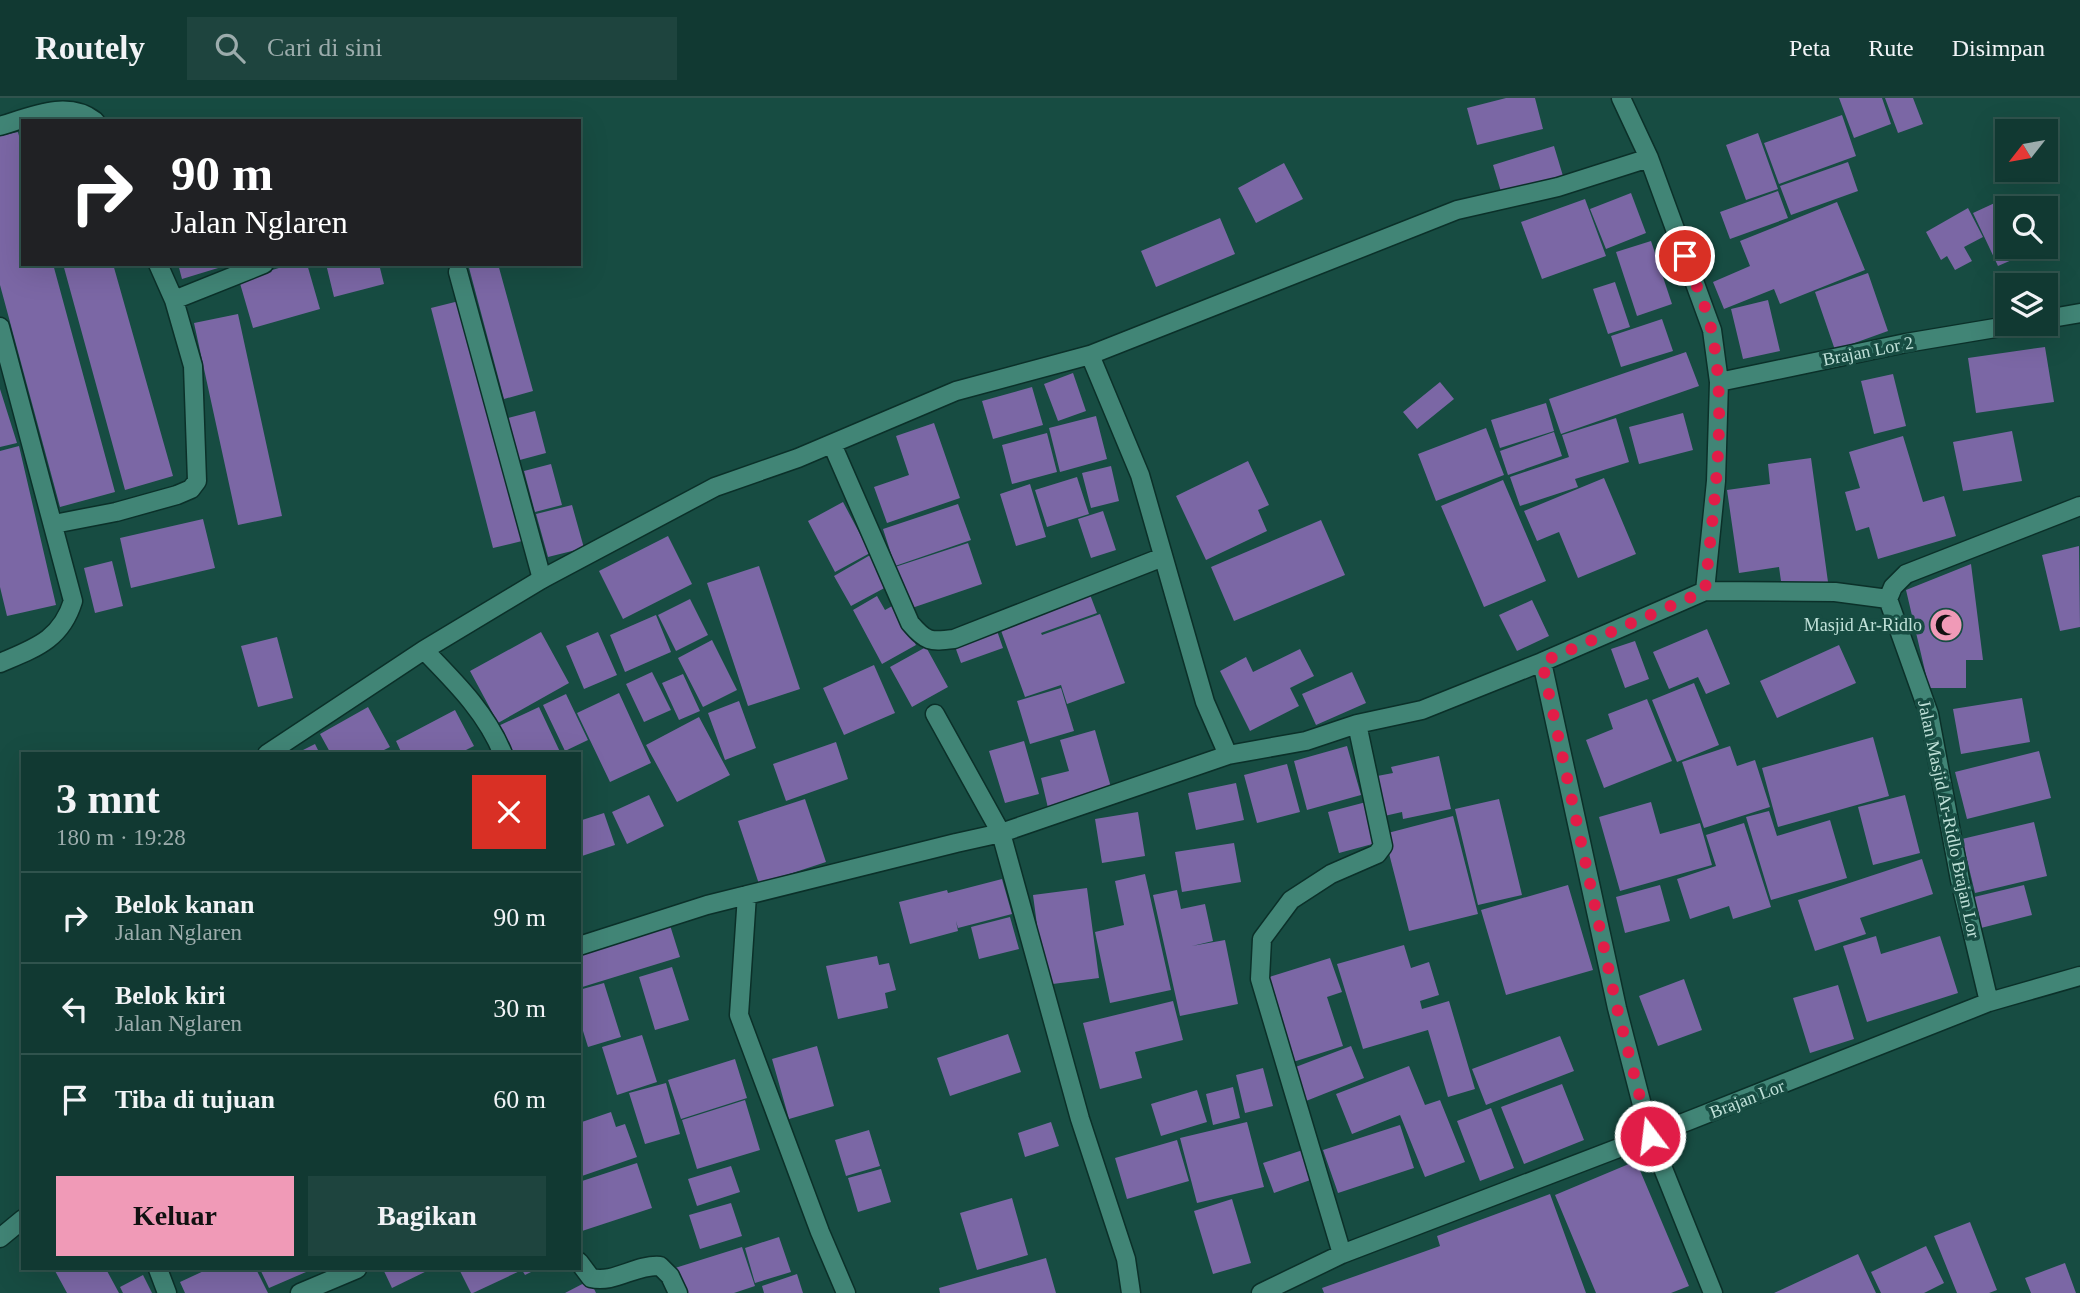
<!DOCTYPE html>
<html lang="id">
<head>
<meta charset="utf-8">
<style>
	:root { --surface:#113932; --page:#1e443e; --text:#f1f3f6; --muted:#9cacac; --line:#30534d; --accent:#f09ab7 }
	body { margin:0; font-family:"Times New Roman",serif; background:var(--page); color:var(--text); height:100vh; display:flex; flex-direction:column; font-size:26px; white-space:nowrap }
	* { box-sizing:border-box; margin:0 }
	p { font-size:23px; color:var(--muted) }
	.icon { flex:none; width:38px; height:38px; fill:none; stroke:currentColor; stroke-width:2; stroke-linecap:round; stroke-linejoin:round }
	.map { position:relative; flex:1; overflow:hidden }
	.panel { position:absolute; left:21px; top:654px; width:560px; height:518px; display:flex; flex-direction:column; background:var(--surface); border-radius:0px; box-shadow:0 7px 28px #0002,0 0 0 2px var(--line) }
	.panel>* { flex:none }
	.banner { position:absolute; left:21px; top:21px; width:560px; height:147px; border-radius:0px; box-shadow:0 7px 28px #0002,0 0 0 2px var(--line); background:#202124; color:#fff; overflow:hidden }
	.needle { width:46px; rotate:239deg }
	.controls { position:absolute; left:1995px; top:21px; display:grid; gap:14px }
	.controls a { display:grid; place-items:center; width:63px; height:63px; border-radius:0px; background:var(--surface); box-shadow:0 7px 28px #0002,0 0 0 2px var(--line); font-size:35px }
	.pin { position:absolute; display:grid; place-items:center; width:60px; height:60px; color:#fff; margin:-30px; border:4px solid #fff; border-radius:50%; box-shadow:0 2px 7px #0007 }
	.me { position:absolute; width:77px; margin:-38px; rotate:345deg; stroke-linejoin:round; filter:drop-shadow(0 0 5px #0008) }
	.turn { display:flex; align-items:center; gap:24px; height:147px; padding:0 35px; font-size:32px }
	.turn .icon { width:91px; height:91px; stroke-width:2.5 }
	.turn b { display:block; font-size:49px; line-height:60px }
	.round { display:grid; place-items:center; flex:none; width:74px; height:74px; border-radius:0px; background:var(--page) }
	.overview { display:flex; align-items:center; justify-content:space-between; height:119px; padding:0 35px }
	h1 { font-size:42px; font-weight:700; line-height:52px }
	.action { display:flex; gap:14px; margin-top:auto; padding:14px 35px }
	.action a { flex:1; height:80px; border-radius:0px; background:var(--accent); color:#111; font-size:28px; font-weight:700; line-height:80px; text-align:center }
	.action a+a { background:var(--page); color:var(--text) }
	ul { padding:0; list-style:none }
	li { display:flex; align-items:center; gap:21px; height:91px; padding:0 35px; border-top:2px solid var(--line) }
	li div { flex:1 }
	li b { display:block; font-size:26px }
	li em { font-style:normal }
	header { display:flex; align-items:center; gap:42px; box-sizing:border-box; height:98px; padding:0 35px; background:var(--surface); border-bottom:2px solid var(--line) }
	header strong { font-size:33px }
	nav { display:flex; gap:38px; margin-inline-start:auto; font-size:24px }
	.search { width:490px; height:63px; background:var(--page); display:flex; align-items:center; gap:18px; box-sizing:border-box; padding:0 24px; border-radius:0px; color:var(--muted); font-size:26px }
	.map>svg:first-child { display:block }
	.building { fill:#7b67a5 }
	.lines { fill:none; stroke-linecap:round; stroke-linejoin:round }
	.service-casing { stroke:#0b3029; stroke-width:21 }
	.minor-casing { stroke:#0b3029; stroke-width:21 }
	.service { stroke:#418576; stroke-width:18 }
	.minor { stroke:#418576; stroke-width:18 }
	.route { stroke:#e11d48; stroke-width:12; stroke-dasharray:0 21.6 }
	.labels { text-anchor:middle; stroke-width:7; stroke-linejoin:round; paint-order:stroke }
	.street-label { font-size:18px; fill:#bfe0d8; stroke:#174c42 }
	.poi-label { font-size:18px; fill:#bfe0d8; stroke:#174c42; text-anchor:end }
</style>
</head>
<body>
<header>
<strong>Routely</strong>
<div class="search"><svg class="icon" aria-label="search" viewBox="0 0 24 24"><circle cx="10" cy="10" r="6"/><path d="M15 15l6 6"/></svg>Cari di sini</div>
<nav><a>Peta</a><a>Rute</a><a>Disimpan</a></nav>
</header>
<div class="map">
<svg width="2080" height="1195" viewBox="0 0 2080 1195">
	<rect width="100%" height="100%" fill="#174c42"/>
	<path class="building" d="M1506,0H1535L1543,31L1477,47L1467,10Z
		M1839,0H1882L1891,26L1854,40Z
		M1885,0H1913L1923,26L1898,35Z
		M1842,17L1856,58L1779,86L1764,45Z
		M18,34L23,53V166H53L115,394L60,409L0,187V38Z
		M1758,35L1778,91L1746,102L1726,47Z
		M1554,48L1563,78L1502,97L1493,67Z
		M1848,64L1858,93L1791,117L1780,88Z
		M1284,65L1303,101L1256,125L1238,90Z
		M1778,93L1788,120L1730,141L1720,114Z
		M1631,95L1646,135L1606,151L1590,111Z
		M2012,97L2018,110H2007V149H2036L2037,151L1998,168L1973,115Z
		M1585,101L1606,158L1542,181L1521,124Z
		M1837,104L1865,172L1780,206L1774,191L1724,211L1713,184L1750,168L1740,143Z
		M1968,110L1983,139L1964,149L1972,163L1955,172L1947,158L1941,162L1926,134Z
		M1220,120L1235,156L1156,189L1141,153Z
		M1651,143L1672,206L1637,218L1616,154Z
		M63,166H113L173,378L125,392Z
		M178,166H228V167L182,181Z
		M292,166H307L320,211L253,230L239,182Z
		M326,166H379L384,186L334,199Z
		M468,166H498L533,293L504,301Z
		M1868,175L1888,233L1835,252L1815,194Z
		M1615,184L1630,229L1608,236L1593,191Z
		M1768,202L1780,253L1743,261L1731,211Z
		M459,203L522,443L493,450L431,210Z
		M238,216L282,418L238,427L194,225Z
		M1662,221L1673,253L1621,269L1611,238Z
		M2045,249L2054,304L1976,315L1968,260Z
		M1686,254L1699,288L1561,336L1549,301Z
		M1073,275L1086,313L1058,323L1044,286Z
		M1893,276L1906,328L1874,336L1861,283Z
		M1440,284L1454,301L1417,331L1403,314Z
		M1032,289L1043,327L993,341L982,303Z
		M0,291L17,345L0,349Z
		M1546,305L1554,333L1500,350L1491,322Z
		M535,313L546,355L516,363L504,321Z
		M1683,315L1693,352L1639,366L1629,329Z
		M1096,318L1107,361L1060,374L1049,330Z
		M1616,320L1629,364L1575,381L1578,389L1520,408L1510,379L1569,359L1562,337Z
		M934,325L960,400L887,425L874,389L909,377L896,338Z
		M1486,330L1504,377L1436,403L1418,356Z
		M2012,333L2022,383L1963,393L1953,344Z
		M1554,334L1562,358L1508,377L1500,353Z
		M1047,335L1057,374L1012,386L1002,347Z
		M1903,338L1923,404L1944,398L1956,438L1878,461L1869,429L1856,433L1845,394L1860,390L1849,354Z
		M19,348L56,507L7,518L0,489V353Z
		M1811,360L1828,484L1782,490L1779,469L1739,475L1727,392L1770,386L1768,366Z
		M1248,363L1269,407L1258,412L1267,433L1206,462L1176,398Z
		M551,366L562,407L535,414L524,373Z
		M1111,368L1119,403L1091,410L1082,375Z
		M1077,379L1089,416L1047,429L1035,392Z
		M1604,380L1636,456L1578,480L1559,434L1537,443L1524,413Z
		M1503,382L1546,483L1484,509L1441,408Z
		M1030,386L1046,439L1016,448L1000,396Z
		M843,404L870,455L835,474L808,423Z
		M958,406L971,442L895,468L883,431Z
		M572,407L584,450L548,459L536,416Z
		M1103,413L1116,452L1091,460L1078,421Z
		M203,421L215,470L131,490L120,440Z
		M1321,422L1345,477L1234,523L1211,469Z
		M668,438L692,486L623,521L599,473Z
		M968,445L982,486L909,511L895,469Z
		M2079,448L2080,529L2060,533L2042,457Z
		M872,456L890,487L851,508L834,478Z
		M112,463L123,508L95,515L84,470Z
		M1971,466L1983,562H1966V590H1929L1906,492Z
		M759,468L800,591L748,608L707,485Z
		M1089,494L1097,515L1041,535L1042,537L1100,516L1125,585L1067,606L1061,587L1025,599L999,527Z
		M877,498L885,512L894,507L916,547L882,566L853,512Z
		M690,501L708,537L676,553L658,517Z
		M1532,502L1549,538L1517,553L1499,517Z
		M656,517L671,554L625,574L610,537Z
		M995,527L1003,550L961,565L953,543Z
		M1707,531L1730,586L1706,596L1698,579L1669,591L1653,554Z
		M541,534L569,585L498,625L470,573Z
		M598,534L617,577L584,591L566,548Z
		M277,539L293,600L258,609L241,548Z
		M712,542L737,592L703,609L678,560Z
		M1635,543L1649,581L1625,590L1611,551Z
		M1839,547L1856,585L1777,620L1760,583Z
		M926,549L948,589L912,609L890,569Z
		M1300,551L1314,578L1290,590L1299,608L1250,633L1220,573L1246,559L1253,574Z
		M874,567L895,615L844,637L823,590Z
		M652,574L671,612L644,624L626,586Z
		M1352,574L1366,605L1316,627L1302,596Z
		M683,576L700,613L679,622L662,585Z
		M1694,585L1719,647L1677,664L1652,602Z
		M1061,590L1074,633L1030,646L1017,603Z
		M619,595L651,665L610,684L577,615Z
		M566,596L588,642L565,653L543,607Z
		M2022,600L2030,644L1961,656L1953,611Z
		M1647,601L1672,663L1604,690L1586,642L1613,631L1608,616Z
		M739,603L756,650L725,662L708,615Z
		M368,609L390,649L376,656H331L320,636Z
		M539,609L561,656H507L494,630Z
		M455,612L474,648L458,656H402L396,643Z
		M699,619L730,677L677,704L646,647Z
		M1095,632L1112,693L1048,710L1041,680L1069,673L1060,642Z
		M1873,639L1889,698L1778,729L1762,670Z
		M1024,643L1039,696L1005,705L989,653Z
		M836,644L848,681L786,703L773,666Z
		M315,646L320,656H295Z
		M1347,648L1361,697L1307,712L1294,663Z
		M1730,648L1737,668L1755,662L1770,709L1704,730L1682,664Z
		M2039,653L2051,700L1967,721L1955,674Z
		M1439,658L1451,711L1403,721L1402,714L1380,719L1372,679L1393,675L1391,669Z
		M1287,666L1300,714L1257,725L1244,677Z
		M1236,685L1244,722L1196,732L1188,695Z
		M649,697L664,728L627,746L612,714Z
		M1905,697L1920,755L1873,767L1858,709Z
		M805,701L826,764L759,786L738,723Z
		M1499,701L1522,797L1478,807L1455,711Z
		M1370,703L1380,744L1339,755L1328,714Z
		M1651,704L1660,736L1700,725L1712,767L1620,793L1599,719Z
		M1769,713L1777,738L1830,722L1847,780L1771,802L1746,719Z
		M1138,714L1145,758L1102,765L1095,721Z
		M604,715L615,747L579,759V723Z
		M1453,718L1478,816L1409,833L1384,736Z
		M2034,724L2047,778L1975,795L1962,741Z
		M1744,725L1771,809L1733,821L1729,808L1690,821L1677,781L1716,768L1706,737Z
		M1234,745L1241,784L1182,794L1175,754Z
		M1922,761L1933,796L1860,820L1866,836L1815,853L1798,802Z
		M1145,776L1171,892L1110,905L1095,834L1124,827L1115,783Z
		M1002,781L1012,816L958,830L956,823L958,833L910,846L899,804L947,792L948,795Z
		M1568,787L1593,872L1506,897L1481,812Z
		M1660,787L1670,823L1625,835L1616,799Z
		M2024,787L2032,817L1977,831L1970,800Z
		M1087,790L1099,880L1045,887L1033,797Z
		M1177,792L1181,811L1205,806L1213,843L1192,848L1225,842L1238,906L1180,918L1153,797Z
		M1010,819L1019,851L979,861L971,829Z
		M669,824L680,859L579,890V852Z
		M1876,838L1881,856L1940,838L1958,895L1867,924L1843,848Z
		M1404,847L1411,870L1429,864L1439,897L1420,903L1422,911L1449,903L1475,991L1448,999L1428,932L1363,951L1337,866Z
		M877,858L879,867L889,865L896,892L885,895L888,910L838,921L826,868Z
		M1330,860L1342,894L1327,899L1343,948L1293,964L1266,880Z
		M672,869L689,922L655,932L639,879Z
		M1684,881L1702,932L1658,948L1639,898Z
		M604,885L621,939L588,949L579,920V892Z
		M1838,887L1854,941L1810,955L1793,900Z
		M1173,903L1183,942L1135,954L1142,980L1100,991L1083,925Z
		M1008,936L1021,974L950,998L937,960Z
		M642,937L657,984L617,997L602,949Z
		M1560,938L1574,973L1486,1007L1472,971Z
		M817,948L834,1008L789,1021L772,961Z
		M1351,948L1364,980L1306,1003L1293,970Z
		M735,961L747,1000L681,1021L668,982Z
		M1409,968L1425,1007L1440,1002L1465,1064L1425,1079L1400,1017L1352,1036L1336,996Z
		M1263,970L1273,1008L1245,1015L1236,977Z
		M666,985L680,1036L645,1046L629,995Z
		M1562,986L1584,1042L1524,1066L1501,1009Z
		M1233,989L1240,1020L1213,1027L1206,996Z
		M1197,992L1207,1024L1161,1038L1151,1006Z
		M745,1002L760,1052L697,1071L682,1022Z
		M1491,1010L1514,1070L1480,1083L1457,1023Z
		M611,1014L616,1029L625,1026L637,1059L579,1079V1025Z
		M1051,1024L1059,1048L1025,1059L1018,1035Z
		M1247,1024L1264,1089L1197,1105L1180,1040Z
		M1400,1027L1414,1070L1338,1095L1323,1052Z
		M869,1032L880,1068L846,1078L835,1042Z
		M1177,1042L1189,1083L1127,1101L1115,1060Z
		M1306,1051L1316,1080L1274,1095L1263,1065Z
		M1636,1063L1689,1188L1671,1195H1596L1555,1097Z
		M637,1065L652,1110L579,1134V1084Z
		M731,1068L740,1094L697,1108L688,1081Z
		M881,1071L891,1104L858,1114L848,1080Z
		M1550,1096L1586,1195H1324L1322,1190L1440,1148L1437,1138Z
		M1012,1100L1028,1157L977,1172L960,1115Z
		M1232,1101L1251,1165L1213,1176L1194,1113Z
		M731,1105L742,1138L700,1151L689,1117Z
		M1970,1124L1997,1192L1989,1195H1957L1934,1138Z
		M779,1139L791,1174L755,1185L745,1150Z
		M1926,1148L1944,1185L1924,1195H1881L1871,1174Z
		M742,1149L755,1188L734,1195H683L675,1170Z
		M1858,1156L1876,1195H1774Z
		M1046,1160L1056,1195H940L939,1190Z
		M2065,1165L2076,1195H2031L2025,1180Z
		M54,1171H106L119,1195H67Z
		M208,1171H256L268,1195H185L180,1184Z
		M260,1171H313L269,1190Z
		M383,1171H431L392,1190Z
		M459,1171H537L525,1177L522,1172L473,1195H471Z
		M797,1176L803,1195H764L762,1188Z
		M143,1177L152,1195H123L120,1189Z
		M590,1182L596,1195H565Z"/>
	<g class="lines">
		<defs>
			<path id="service" d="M458,174L542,481"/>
			<path id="minor" d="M1621,0L1649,60L1712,232L1719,284L1716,383L1705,493L1542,564L1617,910L1650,1038L1713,1195
				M0,28C30,19 67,1 95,23
				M174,202L264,166
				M2046,221L2080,215
				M0,229L73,503C61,542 35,550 0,565
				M1090,257L1140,377L1205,604L1228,657
				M1719,284L1906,245L2019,226
				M832,346L910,525C926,544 930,544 954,541L1163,459
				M54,426L116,414L177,397L191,391L197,383L193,268L174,202L158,166
				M1705,493L1835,494L1888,501L1929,616L1960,782L1989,904
				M1888,501L1893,489L1906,476L2080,408
				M424,552C455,584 486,614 503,656
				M935,616L1001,735L1080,1021L1126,1161L1131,1195
				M267,656L424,552L542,481L715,389L798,360L956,293L1090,257L1457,112L1558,89L1649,60
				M747,797L739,917L820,1134L846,1195
				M579,848L707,807L956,745L1001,735L1228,657L1306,643L1357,626L1422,612L1542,564
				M0,1140L23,1121
				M1342,1156L1260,881L1262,841L1291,802L1331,776L1377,756L1383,748L1357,626
				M579,1164L591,1180C614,1186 636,1166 660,1168L670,1178L678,1195
				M158,1171L167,1195
				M300,1195L357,1171
				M1261,1195L1342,1156L1650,1038L1989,904L2080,878"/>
		</defs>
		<use href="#service" class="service-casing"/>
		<use href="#minor" class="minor-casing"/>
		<use href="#service" class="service"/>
		<use href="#minor" class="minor"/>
	</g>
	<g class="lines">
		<path class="route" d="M1650,1038L1617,910L1542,564L1705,493C1713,411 1728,315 1712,235C1707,209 1694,183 1685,158"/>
	</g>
	<defs>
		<symbol id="mosque-disc" viewBox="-11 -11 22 22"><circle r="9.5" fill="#f09ab7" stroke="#174c42"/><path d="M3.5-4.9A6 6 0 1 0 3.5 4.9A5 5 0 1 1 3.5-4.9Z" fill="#111"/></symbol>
	</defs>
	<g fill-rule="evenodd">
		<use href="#mosque-disc" x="1927" y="508" width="38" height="38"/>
	</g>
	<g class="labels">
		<g class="street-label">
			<text transform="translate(1868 253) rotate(-11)" y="6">Brajan Lor 2</text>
			<text transform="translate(1949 721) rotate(78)" y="6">Jalan Masjid Ar-Ridlo Brajan Lor</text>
			<text transform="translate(1747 1001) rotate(-21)" y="6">Brajan Lor</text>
		</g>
		<g class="poi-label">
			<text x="1922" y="533">Masjid Ar-Ridlo</text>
		</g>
	</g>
</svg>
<div class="controls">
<a><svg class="needle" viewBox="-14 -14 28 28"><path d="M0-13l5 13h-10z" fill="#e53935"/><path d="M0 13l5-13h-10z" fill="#9cacac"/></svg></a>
<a><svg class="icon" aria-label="search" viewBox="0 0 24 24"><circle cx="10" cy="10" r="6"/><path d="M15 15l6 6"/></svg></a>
<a><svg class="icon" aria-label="layers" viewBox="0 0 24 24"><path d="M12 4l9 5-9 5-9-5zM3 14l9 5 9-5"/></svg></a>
</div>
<div class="pin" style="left:1685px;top:158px;background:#d93025"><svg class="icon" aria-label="arrive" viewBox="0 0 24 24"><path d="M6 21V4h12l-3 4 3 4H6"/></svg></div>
<svg class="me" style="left:1650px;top:1038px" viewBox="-20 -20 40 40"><circle r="17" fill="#e11d48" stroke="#fff" stroke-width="3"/><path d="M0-11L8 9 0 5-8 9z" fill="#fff"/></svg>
<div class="banner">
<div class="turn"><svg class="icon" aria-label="right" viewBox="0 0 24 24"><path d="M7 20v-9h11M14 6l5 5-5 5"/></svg><div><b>90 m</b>Jalan Nglaren</div></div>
</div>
<section class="panel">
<div class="overview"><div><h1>3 mnt</h1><p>180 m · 19:28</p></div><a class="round" style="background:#d93025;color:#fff"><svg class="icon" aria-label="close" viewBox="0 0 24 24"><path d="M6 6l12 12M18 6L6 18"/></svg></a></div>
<ul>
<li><svg class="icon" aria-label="right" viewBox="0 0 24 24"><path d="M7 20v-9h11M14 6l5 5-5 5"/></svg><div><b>Belok kanan</b><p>Jalan Nglaren</p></div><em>90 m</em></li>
<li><svg class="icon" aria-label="left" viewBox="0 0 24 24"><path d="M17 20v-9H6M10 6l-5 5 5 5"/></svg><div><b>Belok kiri</b><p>Jalan Nglaren</p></div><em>30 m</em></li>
<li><svg class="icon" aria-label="arrive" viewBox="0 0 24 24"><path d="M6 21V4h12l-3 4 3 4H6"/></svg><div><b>Tiba di tujuan</b></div><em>60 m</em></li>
</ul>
<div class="action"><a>Keluar</a><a>Bagikan</a></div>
</section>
</div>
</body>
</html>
